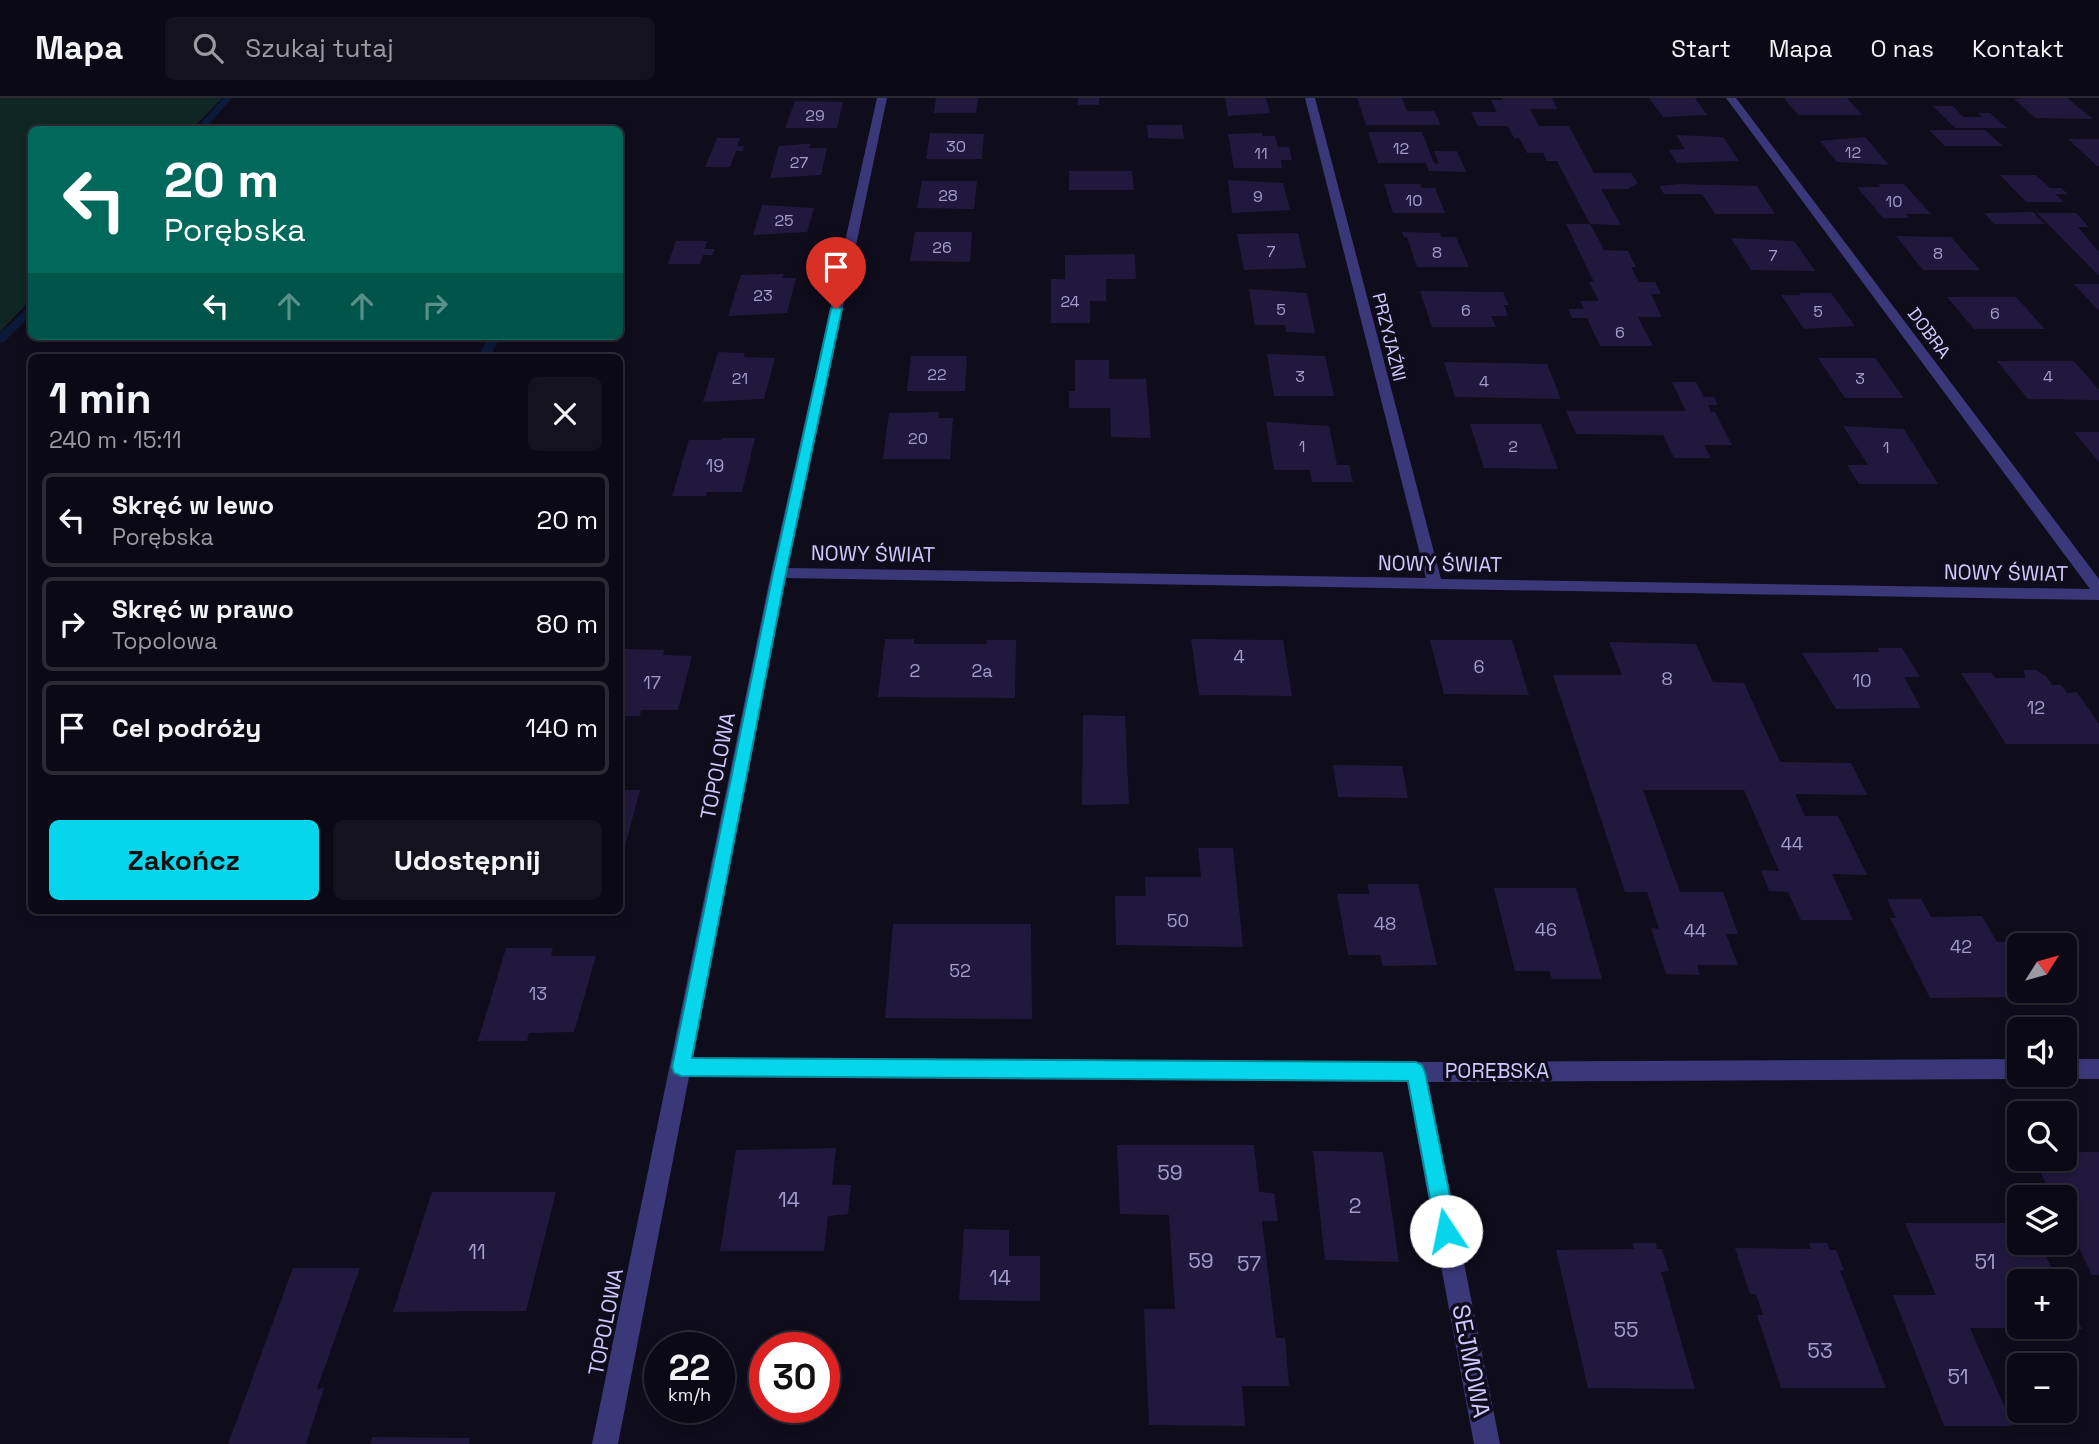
<!DOCTYPE html>
<html lang="pl">
<head>
<meta charset="utf-8">
<style>
	:root { --surface:#0b0915; --page:#14121e; --text:#f1f3f6; --muted:#9a9aa0; --line:#2b2a34; --accent:#07d5eb }
	body { margin:0; font-family:"Space Grotesk",sans-serif; background:var(--page); color:var(--text); height:100vh; display:flex; flex-direction:column; font-size:26px; white-space:nowrap }
	* { box-sizing:border-box; margin:0 }
	p { font-size:23px; color:var(--muted) }
	.icon { flex:none; width:38px; height:38px; fill:none; stroke:currentColor; stroke-width:2; stroke-linecap:round; stroke-linejoin:round }
	.map { position:relative; flex:1; overflow:hidden }
	.side { position:absolute; left:28px; top:256px; width:595px; height:560px; display:flex; flex-direction:column; background:var(--surface); border-radius:10px; box-shadow:0 4px 10px #0003,0 0 0 2px var(--line) }
	.side>* { flex:none }
	.hud { position:absolute; left:28px; top:28px; width:595px; height:214px; border-radius:10px; box-shadow:0 4px 10px #0003,0 0 0 2px var(--line); background:#00695c; color:#fff; overflow:hidden }
	.needle { width:46px; rotate:53deg }
	.tools { position:absolute; left:2007px; top:835px; display:grid; gap:14px }
	.tools a { display:grid; place-items:center; width:70px; height:70px; border-radius:10px; background:var(--surface); box-shadow:0 4px 10px #0003,0 0 0 2px var(--line); font-size:35px }
	.speed { position:absolute; left:644px; top:1234px; display:flex; gap:14px; font-size:35px; font-weight:700; text-align:center }
	.speed>* { display:grid; place-content:center; width:91px; height:91px; border-radius:50%; background:var(--surface); box-shadow:0 4px 10px #0003,0 0 0 2px var(--line); line-height:1 }
	.speed small { font-size:18px; font-weight:400 }
	.speed .limit { border:10px solid #d22; background:#fff; color:#111 }
	.pin { position:absolute; display:grid; place-items:center; width:60px; height:60px; color:#fff; margin:-72px -30px; border-radius:50% 50% 50% 0; rotate:-45deg; box-shadow:0 0 7px #0007 }
	.pin .icon { rotate:45deg }
	.me { position:absolute; width:77px; margin:-38px; rotate:349deg; stroke-linejoin:round; filter:drop-shadow(0 0 5px #0008) }
	.turn { display:flex; align-items:center; gap:24px; height:147px; padding:0 21px; font-size:32px }
	.turn .icon { width:91px; height:91px; stroke-width:2.5 }
	.turn b { display:block; font-size:49px; line-height:60px }
	.lanes { display:flex; align-items:center; height:66px; padding:0 21px; background:#0003; justify-content:center; gap:35px; direction:ltr }
	.lanes .off { opacity:.35 }
	.round { display:grid; place-items:center; flex:none; width:74px; height:74px; border-radius:10px; background:var(--page) }
	.head { display:flex; align-items:center; justify-content:space-between; height:119px; padding:0 21px }
	h1 { font-size:42px; font-weight:600; line-height:52px }
	.primary-button { display:flex; gap:14px; margin-top:auto; padding:14px 21px }
	.primary-button a { flex:1; height:80px; border-radius:10px; background:var(--accent); color:#111; font-size:28px; font-weight:600; line-height:80px; text-align:center }
	.primary-button a+a { background:var(--page); color:var(--text) }
	ul { padding:0; list-style:none }
	li { display:flex; align-items:center; gap:21px; height:94px; margin:0 14px 10px; padding:0 7px; border:4px solid var(--line); border-radius:10px }
	li div { flex:1 }
	li b { display:block; font-size:26px }
	li em { font-style:normal }
	header { display:flex; align-items:center; gap:42px; box-sizing:border-box; height:98px; padding:0 35px; background:var(--surface); border-bottom:2px solid var(--line) }
	header strong { font-size:33px }
	nav { display:flex; gap:38px; margin-inline-start:auto; font-size:24px }
	.search { width:490px; height:63px; background:var(--page); display:flex; align-items:center; gap:18px; box-sizing:border-box; padding:0 24px; border-radius:10px; color:var(--muted); font-size:26px }
	.map>svg:first-child { display:block }
	.green { fill:#0f2625 }
	.lines { fill:none; stroke-linecap:round; stroke-linejoin:round }
	.stream { fill:#0a1a38; fill-rule:evenodd }
	.building { fill:#20193d }
	.minor { fill:#3b387a; fill-rule:evenodd }
	.route { fill:#07d5eb; stroke:#058a99; stroke-width:2 }
	.labels { text-anchor:middle; stroke-width:7; stroke-linejoin:round; paint-order:stroke }
	.far-number-label { font-size:16px; fill:#a39dcd }
	.far-street-label { font-size:18px; fill:#cfc9fd; stroke:#0f0c1c }
	.number-label { font-size:18px; fill:#a39dcd }
	.street-label { font-size:21px; fill:#cfc9fd; stroke:#0f0c1c }
	.near-number-label { font-size:21px; fill:#a39dcd }
	.near-street-label { font-size:24px; fill:#cfc9fd; stroke:#0f0c1c }
</style>
</head>
<body>
<header>
<strong>Mapa</strong>
<div class="search"><svg class="icon" aria-label="search" viewBox="0 0 24 24"><circle cx="10" cy="10" r="6"/><path d="M15 15l6 6"/></svg>Szukaj tutaj</div>
<nav><a>Start</a><a>Mapa</a><a>O nas</a><a>Kontakt</a></nav>
</header>
<div class="map">
<svg width="2099" height="1346" viewBox="0 0 2099 1346">
	<rect width="100%" height="100%" fill="#0f0c1c"/>
	<path class="green" d="M0,0H222L192,31L32,32L31,201L0,234Z"/>
	<g class="lines">
		<path class="stream" d="M223,0H232L204,32H195Z
			M32,206V216L4,244L0,245V235Z
			M489,238H501L490,259H478Z"/>
	</g>
	<path class="building" d="M936,0H978L976,15H934Z
		M1078,0H1099V7H1078Z
		M1225,0H1266L1270,15L1228,18Z
		M1357,0H1402L1407,13H1434L1441,27H1366Z
		M1502,0H1552L1557,11H1530L1539,28H1569L1594,75H1631L1638,85L1628,91H1601L1621,127L1590,126L1557,63H1547L1543,55H1527L1519,40H1514L1508,28H1478L1471,14H1497L1491,2H1503Z
		M1649,0H1695L1707,17L1663,19Z
		M1784,0H1847L1862,17H1798Z
		M2023,0H2067L2093,21L2035,20L2014,1Z
		M795,3L843,4L837,30H785Z
		M1933,8H1953L1963,19H1982L1978,15H1990L2007,30H1955Z
		M1147,27H1182L1184,41L1148,40Z
		M1929,32H1985L2003,48H1945Z
		M1368,34H1422L1434,65L1439,66L1434,53H1457L1466,74L1429,73L1426,65H1378Z
		M930,35L984,36L982,61H926Z
		M1262,35L1263,38H1275L1278,49H1289L1292,62H1281L1282,70H1234L1228,36Z
		M1676,37L1723,39L1739,63L1677,65L1669,52L1685,51Z
		M1865,39L1889,67L1837,64L1820,43Z
		M717,40H740L737,48H744L743,53H736L730,69H705Z
		M2068,41H2099V68H2097Z
		M803,46H811L809,50H827L821,77L770,80L779,48Z
		M1069,73H1132L1134,92H1069Z
		M2000,77H2036L2050,90H2061L2068,96H2055L2064,104H2026Z
		M1228,82L1283,85L1290,112L1232,115Z
		M922,83H977L974,111L917,110Z
		M1384,86H1420L1422,90H1435L1445,115H1393Z
		M1679,86L1757,88L1775,116H1715L1702,96H1664L1659,88Z
		M1878,86H1904L1931,116H1906L1909,120H1883L1857,89H1881Z
		M762,107L814,110L807,134L753,137Z
		M2033,114L2045,126H1994L1984,115Z
		M2037,115H2076L2089,129H2078L2099,154V178Z
		M1566,126H1590L1604,152L1628,153L1636,169H1631L1639,184H1655L1661,196H1651L1662,219H1638L1653,248H1600L1587,220H1572L1568,211H1584L1580,203H1599L1589,184H1594Z
		M915,134H972L970,164L910,163Z
		M1402,134L1440,135L1442,139H1456L1469,169H1417L1407,139H1404Z
		M1298,135L1306,170L1244,172L1237,136Z
		M1896,138L1951,139L1980,172H1923Z
		M1731,140L1794,143L1815,173L1751,172Z
		M676,143H707L705,151H715L712,157H703L700,166H668Z
		M1135,156L1136,181H1106V203H1090V225H1051V181H1065V157Z
		M784,176L782,180H796L787,215L728,218L741,177Z
		M2074,186H2099V213Z
		M1249,191L1307,195L1315,235L1286,234L1285,227H1255Z
		M1420,193L1503,194L1509,207H1504L1508,218H1491L1496,229H1432Z
		M1799,195H1831L1855,228L1804,231L1781,197H1800Z
		M1947,199H2016L2045,231H1974Z
		M718,254L745,255L744,259L775,260L764,301L703,304Z
		M1267,256L1325,258L1334,298H1274Z
		M911,258H967L965,293H907Z
		M1818,260H1875L1904,300H1845Z
		M1075,262H1109V281H1146L1151,340L1111,339L1110,310H1069V293H1075Z
		M1997,263H2074L2099,292V302L2028,301Z
		M1444,264L1547,266L1561,301L1455,299Z
		M1672,284H1696L1704,299H1714L1718,307H1708L1711,314H1715L1732,347H1704L1711,360H1674L1663,337L1576,336L1566,313H1686Z
		M939,314L938,320H953L950,361H883L889,315Z
		M1266,324L1329,328L1337,367H1349L1353,384H1312L1310,372H1274Z
		M1470,326H1541L1558,371L1484,370Z
		M1843,328L1904,331L1938,386H1859L1847,367H1868Z
		M2074,334H2099V364Z
		M722,340H755L742,394H707L706,398H672L689,342H721Z
		M885,541H914V546H986L987,542H1016L1015,600L878,599Z
		M1191,541L1283,542L1292,598L1199,597Z
		M1430,542H1512L1529,597L1444,596Z
		M1609,544L1696,546L1713,584L1744,585L1780,664L1851,665L1867,697L1795,696L1805,718H1838L1867,777L1832,776L1853,822H1801L1788,794L1769,793L1761,772L1779,773L1744,692H1643L1680,794H1723L1738,836H1726L1738,867H1697L1700,877L1666,876L1651,830L1659,831L1647,794H1625L1553,577H1622Z
		M1878,550H1902L1920,579H1904L1921,610L1836,611L1802,555L1879,554Z
		M622,551L664,552L663,557L692,558L678,612H641L640,618H620Z
		M2024,572H2036L2046,578L2052,587H2061L2067,595L2077,594L2099,626V646H2006L1961,575H1991L1995,580H2025Z
		M1083,617L1125,618L1129,706L1082,707Z
		M1333,667L1402,668L1408,700L1338,699Z
		M620,692H640L624,752H620Z
		M1198,750H1233L1243,849L1116,847L1115,798H1146L1145,779H1201Z
		M1368,786H1418L1437,867L1383,868L1380,857H1348L1337,796H1369Z
		M1494,790H1576L1602,881H1552L1549,873H1515Z
		M1887,801H1921L1931,819L1982,818L1997,844H2014L2020,853V863H2008L2020,884V892H2024L2028,899L1930,900L1890,820H1896Z
		M893,826H1031L1032,921L885,920Z
		M506,850H553L551,858H596L574,934L529,935L527,943H478Z
		M1117,1047H1254L1259,1094L1274,1095L1278,1123H1262L1276,1240H1285L1289,1288H1242L1245,1328L1149,1327L1144,1211H1175L1169,1117L1120,1116Z
		M836,1050L832,1087H851L848,1116L828,1118L824,1153H720L736,1052Z
		M1313,1053L1383,1054L1399,1164L1325,1162Z
		M2065,1054H2099V1177H2092L2065,1122V1099H2053L2035,1064L2063,1063Z
		M432,1094H556L526,1213L393,1214Z
		M1905,1125H2020V1144H2039L2058,1183H2020V1230H1970L2013,1328H1944L1893,1197H1936Z
		M964,1131L1009,1132V1158H1040V1203L959,1202Z
		M1632,1145H1656L1657,1151H1662L1669,1173L1661,1174L1695,1291L1588,1290L1556,1152L1634,1151Z
		M1809,1145H1827L1830,1152H1836L1844,1172L1840,1173L1886,1290H1781L1757,1217H1763L1756,1196H1750L1735,1150L1811,1151Z
		M293,1170H360L317,1291L324,1290L306,1346H228Z
		M2065,1197L2082,1231H2065Z
		M372,1339L470,1340L469,1346H370Z"/>
	<g class="lines">
		<path class="minor" d="M877,0H887L788,470L1426,480L1305,0H1315L1441,481L2090,491L1726,0H1736L2099,481V502L786,480L693,959L1416,964L2020,961V976L2027,978L2020,981L1428,984L1500,1346H1474L1407,984L689,979L618,1346H592L771,475Z
			M2065,961H2099V981H2065L2058,978L2065,976Z"/>
	</g>
	<path class="route" d="M836,208L842,211L786,475L692,960L1416,964L1422,967L1425,974L1457,1133L1454,1140L1446,1143L1439,1140L1436,1133L1408,983L681,978L674,975L672,969L773,475L831,211Z"/>
	<g class="labels">
		<g class="far-number-label">
			<text x="815" y="23">29</text>
			<text x="956" y="54">30</text>
			<text x="1401" y="56">12</text>
			<text x="1853" y="60">12</text>
			<text x="1261" y="61">11</text>
			<text x="799" y="70">27</text>
			<text x="948" y="103">28</text>
			<text x="1258" y="104">9</text>
			<text x="1414" y="108">10</text>
			<text x="1894" y="109">10</text>
			<text x="784" y="128">25</text>
			<text x="942" y="155">26</text>
			<text x="1271" y="159">7</text>
			<text x="1437" y="160">8</text>
			<text x="1938" y="161">8</text>
			<text x="1773" y="163">7</text>
			<text x="763" y="203">23</text>
			<text x="1070" y="209">24</text>
			<text x="1281" y="217">5</text>
			<text x="1466" y="218">6</text>
			<text x="1818" y="219">5</text>
			<text x="1995" y="221">6</text>
			<text x="1620" y="240">6</text>
			<text x="937" y="282">22</text>
			<text x="1300" y="284">3</text>
			<text x="2048" y="284">4</text>
			<text x="740" y="286">21</text>
			<text x="1860" y="286">3</text>
			<text x="1484" y="289">4</text>
			<text x="918" y="346">20</text>
			<text x="1302" y="354">1</text>
			<text x="1513" y="354">2</text>
			<text x="1886" y="355">1</text>
		</g>
		<g class="far-street-label">
			<text transform="translate(1929 235) rotate(53)" y="6">DOBRA</text>
			<text transform="translate(1389 239) rotate(76)" y="6">PRZYJAŹNI</text>
		</g>
		<g class="number-label">
			<text x="715" y="374">19</text>
			<text x="1239" y="565">4</text>
			<text x="1479" y="575">6</text>
			<text x="915" y="579">2</text>
			<text x="982" y="579">2a</text>
			<text x="1667" y="587">8</text>
			<text x="1862" y="589">10</text>
			<text x="652" y="591">17</text>
			<text x="2036" y="616">12</text>
			<text x="1792" y="752">44</text>
			<text x="1178" y="829">50</text>
			<text x="1385" y="832">48</text>
			<text x="1546" y="838">46</text>
			<text x="1695" y="839">44</text>
			<text x="1961" y="855">42</text>
			<text x="960" y="879">52</text>
			<text x="538" y="902">13</text>
		</g>
		<g class="street-label">
			<text transform="translate(873 456) rotate(1)" y="7">NOWY ŚWIAT</text>
			<text transform="translate(1440 466) rotate(1)" y="7">NOWY ŚWIAT</text>
			<text transform="translate(2006 475) rotate(1)" y="7">NOWY ŚWIAT</text>
			<text transform="translate(718 668) rotate(-79)" y="7">TOPOLOWA</text>
			<text x="1497" y="980">PORĘBSKA</text>
			<text transform="translate(606 1224) rotate(-79)" y="7">TOPOLOWA</text>
		</g>
		<g class="near-number-label">
			<text x="1170" y="1082">59</text>
			<text x="789" y="1109">14</text>
			<text x="1355" y="1115">2</text>
			<text x="477" y="1161">11</text>
			<text x="1201" y="1170">59</text>
			<text x="1985" y="1171">51</text>
			<text x="1249" y="1173">57</text>
			<text x="1000" y="1187">14</text>
			<text x="1626" y="1239">55</text>
			<text x="1820" y="1260">53</text>
			<text x="1958" y="1286">51</text>
		</g>
		<g class="near-street-label">
			<text transform="translate(1471 1263) rotate(79)" y="8">SEJMOWA</text>
		</g>
	</g>
</svg>
<div class="tools">
<a><svg class="needle" viewBox="-14 -14 28 28"><path d="M0-13l5 13h-10z" fill="#e53935"/><path d="M0 13l5-13h-10z" fill="#9a9aa0"/></svg></a>
<a><svg class="icon" aria-label="sound" viewBox="0 0 24 24"><path d="M4 9h4l5-4v14l-5-4H4zM17 9q2 3 0 6"/></svg></a>
<a><svg class="icon" aria-label="search" viewBox="0 0 24 24"><circle cx="10" cy="10" r="6"/><path d="M15 15l6 6"/></svg></a>
<a><svg class="icon" aria-label="layers" viewBox="0 0 24 24"><path d="M12 4l9 5-9 5-9-5zM3 14l9 5 9-5"/></svg></a>
<a>+</a>
<a>−</a>
</div>
<div class="speed"><div>22<small>km/h</small></div><div class="limit">30</div></div>
<div class="pin" style="left:836px;top:211px;background:#d93025"><svg class="icon" aria-label="arrive" viewBox="0 0 24 24"><path d="M6 21V4h12l-3 4 3 4H6"/></svg></div>
<svg class="me" style="left:1446px;top:1133px" viewBox="-20 -20 40 40"><circle r="19" fill="#fff"/><path d="M0-13L10 11 0 6-10 11z" fill="#07d5eb"/></svg>
<div class="hud">
<div class="turn"><svg class="icon" aria-label="left" viewBox="0 0 24 24"><path d="M17 20v-9H6M10 6l-5 5 5 5"/></svg><div><b>20 m</b>Porębska</div></div>
<div class="lanes"><svg class="icon" aria-label="left" viewBox="0 0 24 24"><path d="M17 20v-9H6M10 6l-5 5 5 5"/></svg><svg class="icon off" aria-label="ahead" viewBox="0 0 24 24"><path d="M12 20V5M6 11l6-6 6 6"/></svg><svg class="icon off" aria-label="ahead" viewBox="0 0 24 24"><path d="M12 20V5M6 11l6-6 6 6"/></svg><svg class="icon off" aria-label="right" viewBox="0 0 24 24"><path d="M7 20v-9h11M14 6l5 5-5 5"/></svg></div>
</div>
<section class="side">
<div class="head"><div><h1>1 min</h1><p>240 m · 15:11</p></div><a class="round"><svg class="icon" aria-label="close" viewBox="0 0 24 24"><path d="M6 6l12 12M18 6L6 18"/></svg></a></div>
<ul>
<li><svg class="icon" aria-label="left" viewBox="0 0 24 24"><path d="M17 20v-9H6M10 6l-5 5 5 5"/></svg><div><b>Skręć w lewo</b><p>Porębska</p></div><em>20 m</em></li>
<li><svg class="icon" aria-label="right" viewBox="0 0 24 24"><path d="M7 20v-9h11M14 6l5 5-5 5"/></svg><div><b>Skręć w prawo</b><p>Topolowa</p></div><em>80 m</em></li>
<li><svg class="icon" aria-label="arrive" viewBox="0 0 24 24"><path d="M6 21V4h12l-3 4 3 4H6"/></svg><div><b>Cel podróży</b></div><em>140 m</em></li>
</ul>
<div class="primary-button"><a>Zakończ</a><a>Udostępnij</a></div>
</section>
</div>
</body>
</html>
